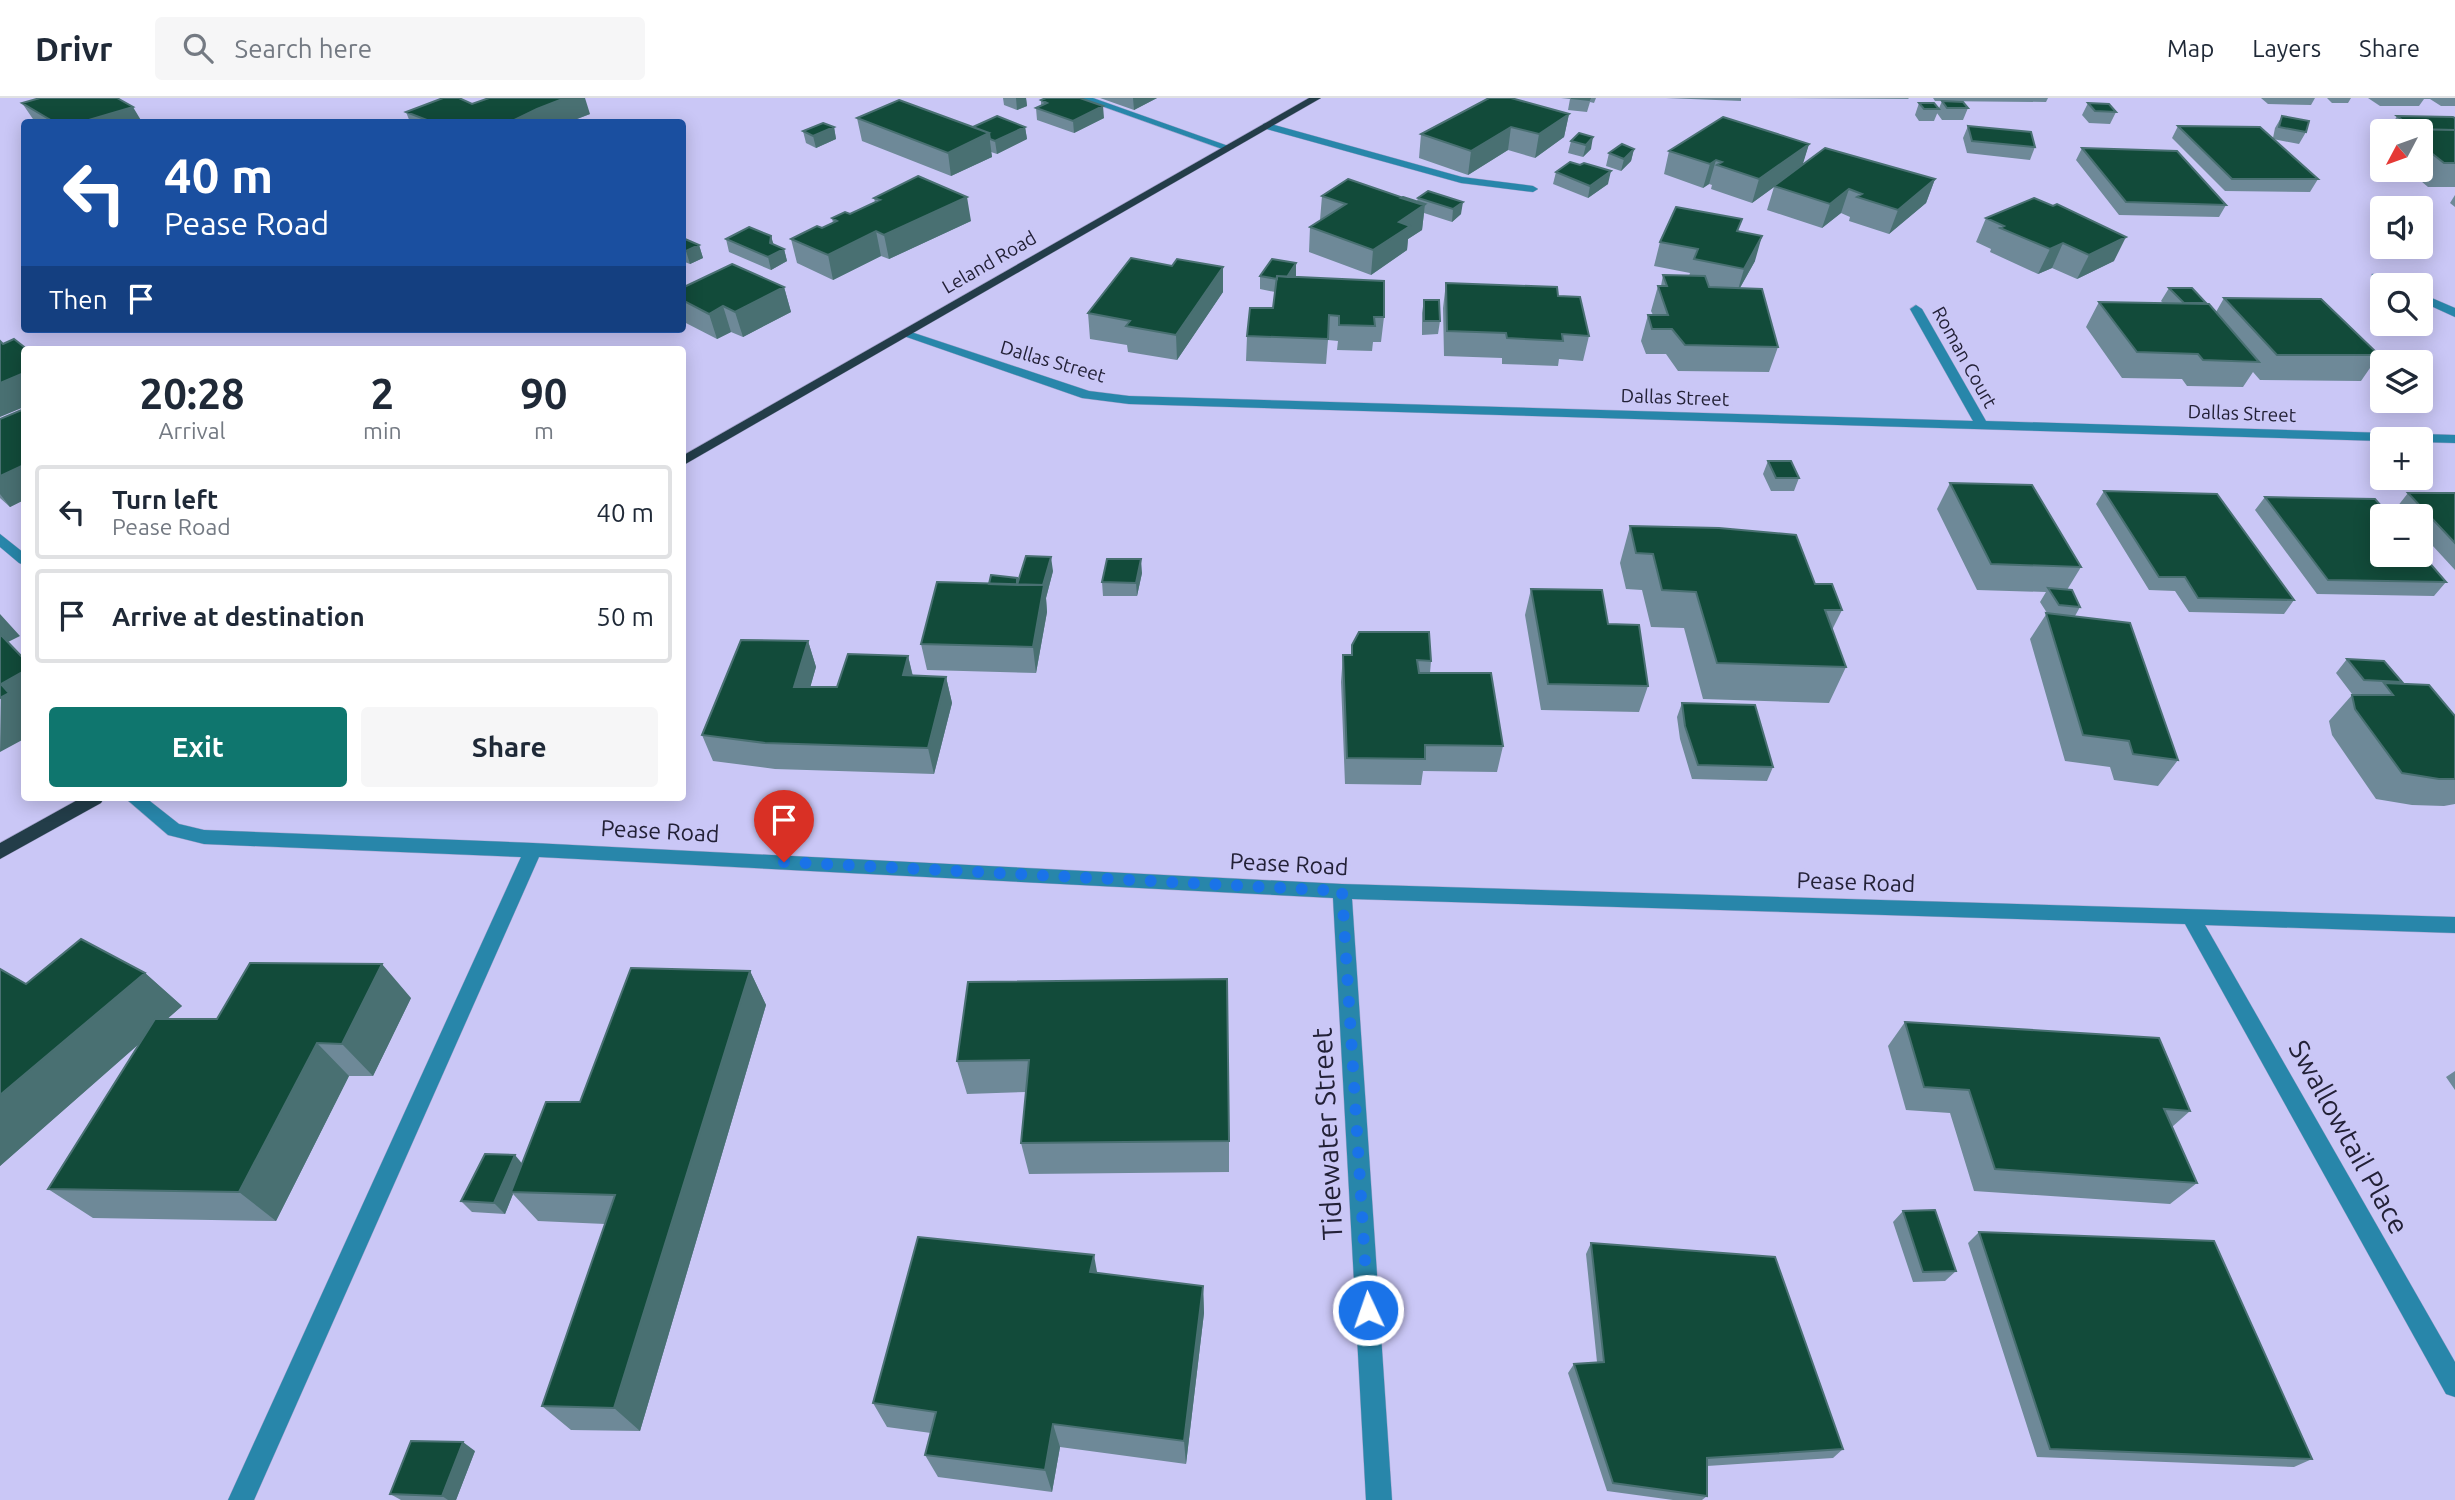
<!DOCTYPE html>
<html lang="en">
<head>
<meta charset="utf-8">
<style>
	:root { --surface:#fff; --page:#f6f6f7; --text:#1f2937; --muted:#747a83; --line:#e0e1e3; --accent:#0f766e }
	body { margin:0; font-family:Ubuntu,sans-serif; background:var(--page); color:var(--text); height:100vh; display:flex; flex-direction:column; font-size:26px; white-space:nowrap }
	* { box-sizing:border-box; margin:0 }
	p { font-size:23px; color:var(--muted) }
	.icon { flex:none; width:38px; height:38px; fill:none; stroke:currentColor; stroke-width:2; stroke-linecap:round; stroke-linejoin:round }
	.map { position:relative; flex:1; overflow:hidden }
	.panel { position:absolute; left:21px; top:248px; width:665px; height:455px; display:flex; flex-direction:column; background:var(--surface); border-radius:7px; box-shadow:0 4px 18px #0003 }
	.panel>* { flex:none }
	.hud { position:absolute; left:21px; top:21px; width:665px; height:214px; border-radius:7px; box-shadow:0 4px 18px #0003; background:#1a4fa0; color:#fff; overflow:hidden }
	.needle { width:46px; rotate:229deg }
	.controls { position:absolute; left:2370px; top:21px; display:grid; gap:14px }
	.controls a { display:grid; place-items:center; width:63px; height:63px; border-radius:7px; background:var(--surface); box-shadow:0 4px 18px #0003; font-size:35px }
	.pin { position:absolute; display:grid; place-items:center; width:60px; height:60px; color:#fff; margin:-72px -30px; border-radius:50% 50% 50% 0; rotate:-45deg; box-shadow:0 0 7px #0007 }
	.pin .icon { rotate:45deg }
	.me { position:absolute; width:77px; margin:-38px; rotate:357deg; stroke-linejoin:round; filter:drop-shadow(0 0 5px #0008) }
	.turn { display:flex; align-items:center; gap:24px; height:147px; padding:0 28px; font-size:32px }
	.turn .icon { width:91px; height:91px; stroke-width:2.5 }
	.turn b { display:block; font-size:49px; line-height:60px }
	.then { display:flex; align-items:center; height:66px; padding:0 28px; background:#0003; gap:14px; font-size:26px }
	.eta { display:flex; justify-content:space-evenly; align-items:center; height:119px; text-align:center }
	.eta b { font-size:42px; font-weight:700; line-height:49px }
	.action { display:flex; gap:14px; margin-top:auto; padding:14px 28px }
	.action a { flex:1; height:80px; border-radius:7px; background:var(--accent); color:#fff; font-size:28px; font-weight:700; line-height:80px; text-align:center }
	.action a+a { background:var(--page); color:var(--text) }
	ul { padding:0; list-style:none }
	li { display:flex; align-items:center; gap:21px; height:94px; margin:0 14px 10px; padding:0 14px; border:4px solid var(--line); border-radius:7px }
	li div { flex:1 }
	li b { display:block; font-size:26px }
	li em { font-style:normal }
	header { display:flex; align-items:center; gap:42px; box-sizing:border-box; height:98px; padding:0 35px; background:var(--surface); border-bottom:2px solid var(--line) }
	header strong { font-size:33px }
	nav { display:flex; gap:38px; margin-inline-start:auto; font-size:24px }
	.search { width:490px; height:63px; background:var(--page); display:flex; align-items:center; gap:18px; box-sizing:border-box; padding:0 24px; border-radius:7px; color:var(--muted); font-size:26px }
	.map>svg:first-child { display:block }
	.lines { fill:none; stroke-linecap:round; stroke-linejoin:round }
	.minor-casing { stroke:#a9a6d0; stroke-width:1 }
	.major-casing { stroke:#a9a6d0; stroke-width:1 }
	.minor { fill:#2886aa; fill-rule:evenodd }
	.major { fill:#233d49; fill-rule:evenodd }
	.wall { fill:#6e8998 }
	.shaded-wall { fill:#497072 }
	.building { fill:#124b3a; stroke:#497072; stroke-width:2 }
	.route { stroke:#1a73e8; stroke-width:12; stroke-dasharray:0 21.6 }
	.labels { text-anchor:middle; stroke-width:7; stroke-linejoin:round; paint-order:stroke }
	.far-street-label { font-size:19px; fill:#232137; stroke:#cac7f6 }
	.street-label { font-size:23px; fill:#232137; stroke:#cac7f6 }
	.near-street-label { font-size:28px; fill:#232137; stroke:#cac7f6 }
</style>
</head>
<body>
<header>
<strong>Drivr</strong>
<div class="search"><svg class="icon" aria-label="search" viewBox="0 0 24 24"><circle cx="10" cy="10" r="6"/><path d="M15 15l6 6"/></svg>Search here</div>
<nav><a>Map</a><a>Layers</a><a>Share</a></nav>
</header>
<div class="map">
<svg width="2455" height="1402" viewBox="0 0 2455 1402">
	<rect width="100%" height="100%" fill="#cac7f6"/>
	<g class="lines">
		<defs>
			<path id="minor" d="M1079,0H1093L1234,50L1225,52Z
				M1267,25L1462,79L1533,88L1538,91L1533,94L1461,85L1263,30V26Z
				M2372,176H2380L2403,187H2388L2372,180Z
				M2420,195L2455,210V219L2420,203Z
				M1916,207L1922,211L1986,323L2455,337V345L2420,344V341L2382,343L1129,306L1082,300L898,236L908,233L1089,293L1129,298L1973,323L1910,211Z
				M0,436L24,455V467L19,465L0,449Z
				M125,700H146L179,726L204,732L533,745L1342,786L2455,819V835L2205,827L2455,1264V1299L2446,1296L2185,826L1352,801L1392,1402H1366L1333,800L539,759L254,1402H228L521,759L204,746L168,737Z"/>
			<path id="major" d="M1309,0H1321L682,368V358Z
				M81,700H104L101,705L0,761V745Z"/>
		</defs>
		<use href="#minor" class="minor-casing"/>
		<use href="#major" class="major-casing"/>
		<use href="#minor" class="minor"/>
		<use href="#major" class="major"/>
	</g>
	<path class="wall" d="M1003,0H1026L1027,8L1017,12L1004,7Z
		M1100,0H1157L1134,12Z
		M1561,0H1596L1594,5L1590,4L1587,14L1568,12L1570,1Z
		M1666,0H1741V3Z
		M1788,0H1909L1908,1Z
		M1933,0H2048L2046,4L1935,3Z
		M2261,0H2315L2311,7L2268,6Z
		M2327,0H2351L2348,5H2332Z
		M2368,0H2455V8H2441L2430,1H2424L2419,8H2380Z
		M1041,2L1104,20L1074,35L1037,22L1036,10L1041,8Z
		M1942,3L1968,10L1963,22H1942L1937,15Z
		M22,5L142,24H35Z
		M1919,5L1939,11L1934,23H1919L1915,17Z
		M2088,5L2116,14L2110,26L2089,25L2082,17Z
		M472,6L590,16L569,24H410L406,14Z
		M1569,16L1564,39L1535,60L1508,52L1468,77L1419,60L1421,36Z
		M2282,18L2306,34L2299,46L2273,41L2318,81L2310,94L2225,93L2172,40L2178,28L2273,40L2275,30Z
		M2397,18L2455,20V89H2428L2408,72H2420V33H2393L2390,30Z
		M857,20L973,29H1025L1027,41L997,56L991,54L992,59L951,78L862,43Z
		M1968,28L2035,49L2030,62L1967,55L1963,40Z
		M834,29L836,41L816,50L806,45L803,33Z
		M1579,35L1591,51L1583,59L1568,55L1571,43Z
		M1809,46L1802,67L1935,81L1926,105L1889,136L1849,123L1850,119L1841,115L1822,130L1767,112L1774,89L1752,105L1711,91L1712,87L1709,86L1703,90L1664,76L1669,53Z
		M2082,50L2226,107L2219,119L2119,117L2076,62Z
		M1634,51L1631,63L1621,73L1606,68L1609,55Z
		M1556,74L1608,86L1588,100L1553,86Z
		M1428,93L1461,116L1452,124L1424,115L1422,132L1408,141L1407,152L1371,177L1309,154L1310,129L1321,122H1320L1322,98L1401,100L1417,103L1418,100Z
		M2455,97V109L2450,105Z
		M874,100L971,123L889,161L881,158L833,182L797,165L791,141L822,130L833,125L832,120L850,116L875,104Z
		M2034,100L2114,163L2077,181L2052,170L2038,176L1990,154L1991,151L1976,144L1986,120Z
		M1738,134L1755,163L1740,190L1778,249L1769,274L1678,273L1666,256H1646L1641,243L1648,217H1653L1651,213L1658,188H1661L1663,177L1689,178L1690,175L1654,168L1660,144Z
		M771,138L773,147L784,151L787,163L771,172L729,154L726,141Z
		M682,142L699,147L703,160L690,166L682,163Z
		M1172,168L1223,169V194L1177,262L1128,254L1127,247L1090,241L1088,215Z
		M1260,178H1296L1295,179L1384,219L1381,244H1373L1372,253L1337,252L1338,243L1328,242L1326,266L1246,263L1247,238L1273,210L1275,194L1260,191Z
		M1446,185L1558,198L1589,238L1583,263L1559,261L1558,268L1502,266V260L1444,258L1443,210Z
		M784,189L791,214L743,239L731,234L717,241L682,223V190Z
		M2169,190L2206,205L2216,214L2224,200L2379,257L2361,283L2260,282L2253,274L2243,289L2187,288L2182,281L2122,280L2086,229L2099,204L2163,205L2161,203Z
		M1424,202L1440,223L1438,236L1422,237V215Z
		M24,311V402L10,409L0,400V321Z
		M1768,363L1799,380L1794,393H1771L1763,376Z
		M1950,385L2081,469L2067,492L2080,509L2075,518L2178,662L2158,688L2114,682L2110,669L2065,663L2030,541L2047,515L2040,504L2046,494L1977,492L1937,411Z
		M2104,393L2294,502L2284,516L2189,514L2175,493L2149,492L2096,406Z
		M2408,395H2455V472L2420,434V418H2406L2397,409Z
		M2265,399L2446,484L2434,498L2317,496L2255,412Z
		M1630,428L1815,486L1842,512L1832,532L1846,569L1829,605L1703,601L1684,530L1651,529L1642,492L1626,491L1620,465Z
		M1053,473L1046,500L1047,514L1036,575L927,572L921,546L989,486L1018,484Z
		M1142,475L1137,498H1103L1102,484Z
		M1531,491L1608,526L1648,588L1639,614L1541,612L1525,517Z
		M808,543L816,569L810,589H837L908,558L913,578L946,579L952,605L934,676L775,671L713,663L702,637Z
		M1352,547L1431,563L1430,575L1503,648L1497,674L1423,673L1421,687L1345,686L1341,584L1343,557H1351Z
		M2347,561L2402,584L2401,586L2455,618V706L2444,708L2412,707L2376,701L2332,637L2329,623L2352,597H2374L2352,596L2336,575Z
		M1682,605L1773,669L1767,683L1692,681L1680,641L1677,619Z
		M0,871L26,886L145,875L182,908L167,921H217L411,900L373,978H349L276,1123L93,1120L48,1091L139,946L0,1068Z
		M750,873L766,907L640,1333L571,1332L542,1308L605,1126L538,1123L513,1096L505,1116L472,1114L461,1103L522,1065L580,1004Z
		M968,884L1229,1043V1074L1029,1076L1021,1045L1026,994L967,996L957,963Z
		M1905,924L2190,1013L2172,1029L2197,1085L2170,1106L1974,1093L1950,1015L1906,1012L1888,948Z
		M2455,973V992L2446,979Z
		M1903,1113L1956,1173L1945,1183L1913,1184L1893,1124Z
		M1979,1134L2312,1361L2294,1369L2037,1359L1968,1145Z
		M1591,1145L1843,1351L1833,1360L1707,1368V1398L1702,1402H1673L1607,1393L1568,1275L1574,1266L1597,1264L1586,1156Z
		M1097,1175L1203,1188L1204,1215L1186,1366L1060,1349L1052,1394L938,1379L925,1357L931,1335L887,1329L873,1305Z
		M475,1353L456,1402H401L390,1396Z"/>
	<path class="shaded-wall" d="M565,0H585L590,16L569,24H512V23L537,11Z
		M1016,0H1026L1027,8L1017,12Z
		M1133,0H1157L1134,12Z
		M1103,8L1104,20L1074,35L1073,23Z
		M133,9L142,24H82Z
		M1569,16L1564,39L1535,60L1539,36Z
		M834,29L836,41L816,50L813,38Z
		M1025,29L1027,41L997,56L995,43Z
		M1511,29L1508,52L1468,77L1471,53Z
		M989,35L992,59L951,78L948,55Z
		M1593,39L1591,51L1583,59L1586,47Z
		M1809,46L1802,69L1752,105L1759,81Z
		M1634,51L1631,63L1621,73L1624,61Z
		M1716,62L1709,86L1703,90L1710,66Z
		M1611,73L1608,86L1588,100L1590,88Z
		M1935,81L1926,105L1889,136L1898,112Z
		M1849,91L1841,115L1822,130L1830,106Z
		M967,99L971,123L889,161L884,137Z
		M1463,104L1461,116L1452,124L1453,111Z
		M1425,106L1422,132L1408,141L1407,152L1371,177L1373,152L1399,124Z
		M876,133L881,158L833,182L828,157Z
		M771,138L775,151H784L787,163L771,172L768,159Z
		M1762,138L1755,163L1737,195L1744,171Z
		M2126,139L2114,163L2077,181L2089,157Z
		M2063,145L2052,170L2038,176L2050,151Z
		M699,147L703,160L690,166L686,153Z
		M1296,165V178L1284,195V182Z
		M1223,169V194L1177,262L1176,237Z
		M784,189L791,214L743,239L735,214Z
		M723,208L731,234L717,241L709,216Z
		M24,275V309L0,319V285Z
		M24,367V402L10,409L0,396V378Z
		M1051,459L1053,473L1046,500L1047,514L1036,575L1033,549L1041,495Z
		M1141,461L1142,475L1137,498L1136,485Z
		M0,516L20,538L6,545L0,539Z
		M808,543L816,569L803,615L794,589Z
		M908,558L914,584L903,577Z
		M24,573V641L0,654L1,586Z
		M946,579L952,605L934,676L928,650Z
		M382,866L411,900L373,978L342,946Z
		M750,873L766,907L640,1333L614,1310Z
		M145,875L182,908L0,1068V997Z
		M317,945L349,978L276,1123L239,1094Z
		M515,1057L525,1069L511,1094L513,1096L505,1116L494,1105Z
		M1094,1157L1099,1185L1090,1174Z
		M1203,1188L1204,1215L1186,1366L1184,1343Z
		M1053,1326L1060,1349L1052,1394L1045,1372Z
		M463,1344L475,1353L456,1402H448L442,1398Z"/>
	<path class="building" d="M40,0H117L133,9L82,24H54L22,5Z
		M443,0H459L472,6L489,0H565L537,11L512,23L515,24H432L406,14Z
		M1046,0H1080L1103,8L1073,23L1036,10L1047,5L1041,2Z
		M1489,0H1511L1569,16L1539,36L1511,29L1471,53L1421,36Z
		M1571,0H1590L1589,2Z
		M899,2L989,35L948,55L857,20Z
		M1942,3L1963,4L1968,10H1947Z
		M1919,5H1934L1939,11H1924Z
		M2088,5L2109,6L2116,14L2095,13Z
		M997,18L1025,29L995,43L990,41L989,35L973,29Z
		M2282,18L2309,23L2306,34L2279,29Z
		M2397,18L2453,19L2455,20V32L2414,31Z
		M1723,19L1809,46L1759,81L1717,67L1722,64L1716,62L1710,66L1669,53Z
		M823,25L834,29L813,38L803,33Z
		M1968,28L2031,34L2035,49L1972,43Z
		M2178,28L2260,29L2318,81H2232Z
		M2402,31L2455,32V65H2444L2420,46V33H2405Z
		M1579,35L1593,39L1586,47L1571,43Z
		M1622,46L1634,51L1624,61L1609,55Z
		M1825,50L1935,81L1898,112L1857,99L1862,96L1849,91L1830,106L1774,88Z
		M2082,50L2177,53L2226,107L2126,104Z
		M1570,64L1580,67L1584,65L1611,73L1590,88L1556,74Z
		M918,78L967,99L884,137L876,133L828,157L791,141L817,128L822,130L837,123L832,120L845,114L850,116L880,102L874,100Z
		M1348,81L1424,107L1399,124L1410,128L1373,152L1310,129L1346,106L1322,98Z
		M1428,93L1463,104L1453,111L1418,100Z
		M1403,99L1425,106L1423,107L1401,100Z
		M2034,100L2053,108L2057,106L2126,139L2089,157L2063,145L2050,151L2000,130L2004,128L1986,120Z
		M1676,109L1742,121L1737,133L1762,138L1744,171L1694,161L1698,151L1660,144Z
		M749,129L771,138L770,145L784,151L768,159L726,141Z
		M685,141L699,147L686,153L682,152V142Z
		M1131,160L1172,168L1177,161L1223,169L1176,237L1126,228L1130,223L1088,215Z
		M1272,161L1296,165L1287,179L1277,178V181L1260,178Z
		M732,166L784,189L735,214L723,208L709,216L682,202V190Z
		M1663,177L1705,178L1709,189L1762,191L1778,249L1685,247L1672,231H1652L1648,217H1668L1658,188H1667Z
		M1277,178L1384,183V219H1374L1375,228L1339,227V218L1329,217L1328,241L1247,238L1250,210H1273Z
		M1446,185L1557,189L1558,198L1580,199L1589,238L1562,236L1563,243L1507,240L1506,235L1447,233Z
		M2169,190H2192L2206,205H2184Z
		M2224,200L2321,201L2379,257H2277Z
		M1424,202H1439L1440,223H1424Z
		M2099,204L2209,206L2259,264L2203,262L2198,256L2137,254Z
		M14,241L28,252H24V275L0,285V243L3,246Z
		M24,311V367L0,378V321Z
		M1768,363H1791L1799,380H1776Z
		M1950,385L2032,387L2081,469L1991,466Z
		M2104,393L2217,396L2294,502L2198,500L2185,479H2159Z
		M2408,395H2455V445Z
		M2265,399L2375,401L2390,418H2382V457H2420V454L2446,484L2328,482Z
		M1630,428L1719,430L1796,437L1815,486H1832L1842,512H1825L1846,569L1717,565L1696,494L1662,492L1653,456L1636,455Z
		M1026,458L1051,459L1043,487H1017Z
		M1107,461H1141L1136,485L1102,484Z
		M991,477L1017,480V487L989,486Z
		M937,484L1044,487L1033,549L921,546Z
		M2048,490L2072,492L2080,509L2059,507Z
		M1531,491L1602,492L1608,526L1639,527L1648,588L1548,586Z
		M2046,515L2130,525L2178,662L2133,656L2129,643L2083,637Z
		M1359,534H1429L1431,563L1417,562L1419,575H1491L1503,648L1425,647V661L1347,660L1343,557H1352V547Z
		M0,536L24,561V573L1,586L9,595L0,600Z
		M741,542L808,543L794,589H837L848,556L908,558L903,577L946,579L928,650L765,645L702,637Z
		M2347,561L2384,563L2402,584L2364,582Z
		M2384,585L2429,587L2455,618V681H2439L2402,675L2355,611L2352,597H2393Z
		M1682,605L1755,607L1773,669L1698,667L1685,628Z
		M81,841L145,875L0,997V871L26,886Z
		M250,865L382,866L342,946L317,945L239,1094L48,1091L155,921H217Z
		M631,870L750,873L614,1310L542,1308L615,1097L511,1094L546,1004H580Z
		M1227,881L1229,1043L1021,1045L1029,962L957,963L968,884Z
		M1905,924L2159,940L2190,1013L2164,1011L2197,1085L1995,1071L1969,992L1924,989Z
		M485,1056L515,1057L494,1105L461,1103Z
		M1935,1112L1956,1173L1923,1174L1903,1113Z
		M1979,1134L2214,1143L2312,1361L2050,1351Z
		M918,1139L1094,1157L1090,1174L1203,1188L1184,1343L1053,1326L1045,1372L925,1357L936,1314L873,1305Z
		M1591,1145L1775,1159L1843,1351L1707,1360V1398L1613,1385L1574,1266L1604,1264Z
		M411,1343L463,1344L442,1398L390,1396Z"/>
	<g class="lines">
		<path class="route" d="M784,764L1342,793L1368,1212"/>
	</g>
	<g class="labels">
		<g class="far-street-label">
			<text transform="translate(989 164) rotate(-30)" y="7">Leland Road</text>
			<text transform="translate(1965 259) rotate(61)" y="7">Roman Court</text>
			<text transform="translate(1053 263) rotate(16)" y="7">Dallas Street</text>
			<text transform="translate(1675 299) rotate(2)" y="7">Dallas Street</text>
			<text transform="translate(2242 315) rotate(2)" y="7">Dallas Street</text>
		</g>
		<g class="street-label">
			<text transform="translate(660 733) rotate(3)" y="8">Pease Road</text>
			<text transform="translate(1289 766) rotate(3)" y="8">Pease Road</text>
			<text transform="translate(1856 784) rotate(2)" y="8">Pease Road</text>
		</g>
		<g class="near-street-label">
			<text transform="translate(1327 1036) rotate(-93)" y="10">Tidewater Street</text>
			<text transform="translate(2349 1039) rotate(61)" y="10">Swallowtail Place</text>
		</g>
	</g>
</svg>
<div class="controls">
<a><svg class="needle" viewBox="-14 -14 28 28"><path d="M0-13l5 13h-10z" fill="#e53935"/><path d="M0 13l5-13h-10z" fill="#747a83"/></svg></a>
<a><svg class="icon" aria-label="sound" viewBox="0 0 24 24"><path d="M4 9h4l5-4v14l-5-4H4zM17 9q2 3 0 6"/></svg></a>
<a><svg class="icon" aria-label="search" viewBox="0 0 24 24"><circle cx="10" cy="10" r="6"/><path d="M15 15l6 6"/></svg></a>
<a><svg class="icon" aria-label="layers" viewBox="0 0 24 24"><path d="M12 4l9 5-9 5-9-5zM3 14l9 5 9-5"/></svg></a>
<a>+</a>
<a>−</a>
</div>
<div class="pin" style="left:784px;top:764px;background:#d93025"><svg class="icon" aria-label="arrive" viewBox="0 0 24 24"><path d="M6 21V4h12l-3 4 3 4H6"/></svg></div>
<svg class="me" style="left:1368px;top:1212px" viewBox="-20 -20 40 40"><circle r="17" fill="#1a73e8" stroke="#fff" stroke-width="3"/><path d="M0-11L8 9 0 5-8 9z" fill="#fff"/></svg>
<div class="hud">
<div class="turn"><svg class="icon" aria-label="left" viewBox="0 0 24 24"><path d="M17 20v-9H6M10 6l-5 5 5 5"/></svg><div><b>40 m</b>Pease Road</div></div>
<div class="then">Then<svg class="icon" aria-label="arrive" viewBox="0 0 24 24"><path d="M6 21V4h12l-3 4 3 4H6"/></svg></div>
</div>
<section class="panel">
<div class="eta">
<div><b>20:28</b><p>Arrival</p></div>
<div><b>2</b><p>min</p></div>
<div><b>90</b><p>m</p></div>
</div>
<ul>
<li><svg class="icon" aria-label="left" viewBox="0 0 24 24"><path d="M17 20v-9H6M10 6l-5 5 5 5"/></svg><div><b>Turn left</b><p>Pease Road</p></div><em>40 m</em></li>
<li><svg class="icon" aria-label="arrive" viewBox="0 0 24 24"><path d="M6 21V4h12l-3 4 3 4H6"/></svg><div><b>Arrive at destination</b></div><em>50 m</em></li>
</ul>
<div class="action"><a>Exit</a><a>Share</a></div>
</section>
</div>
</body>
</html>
